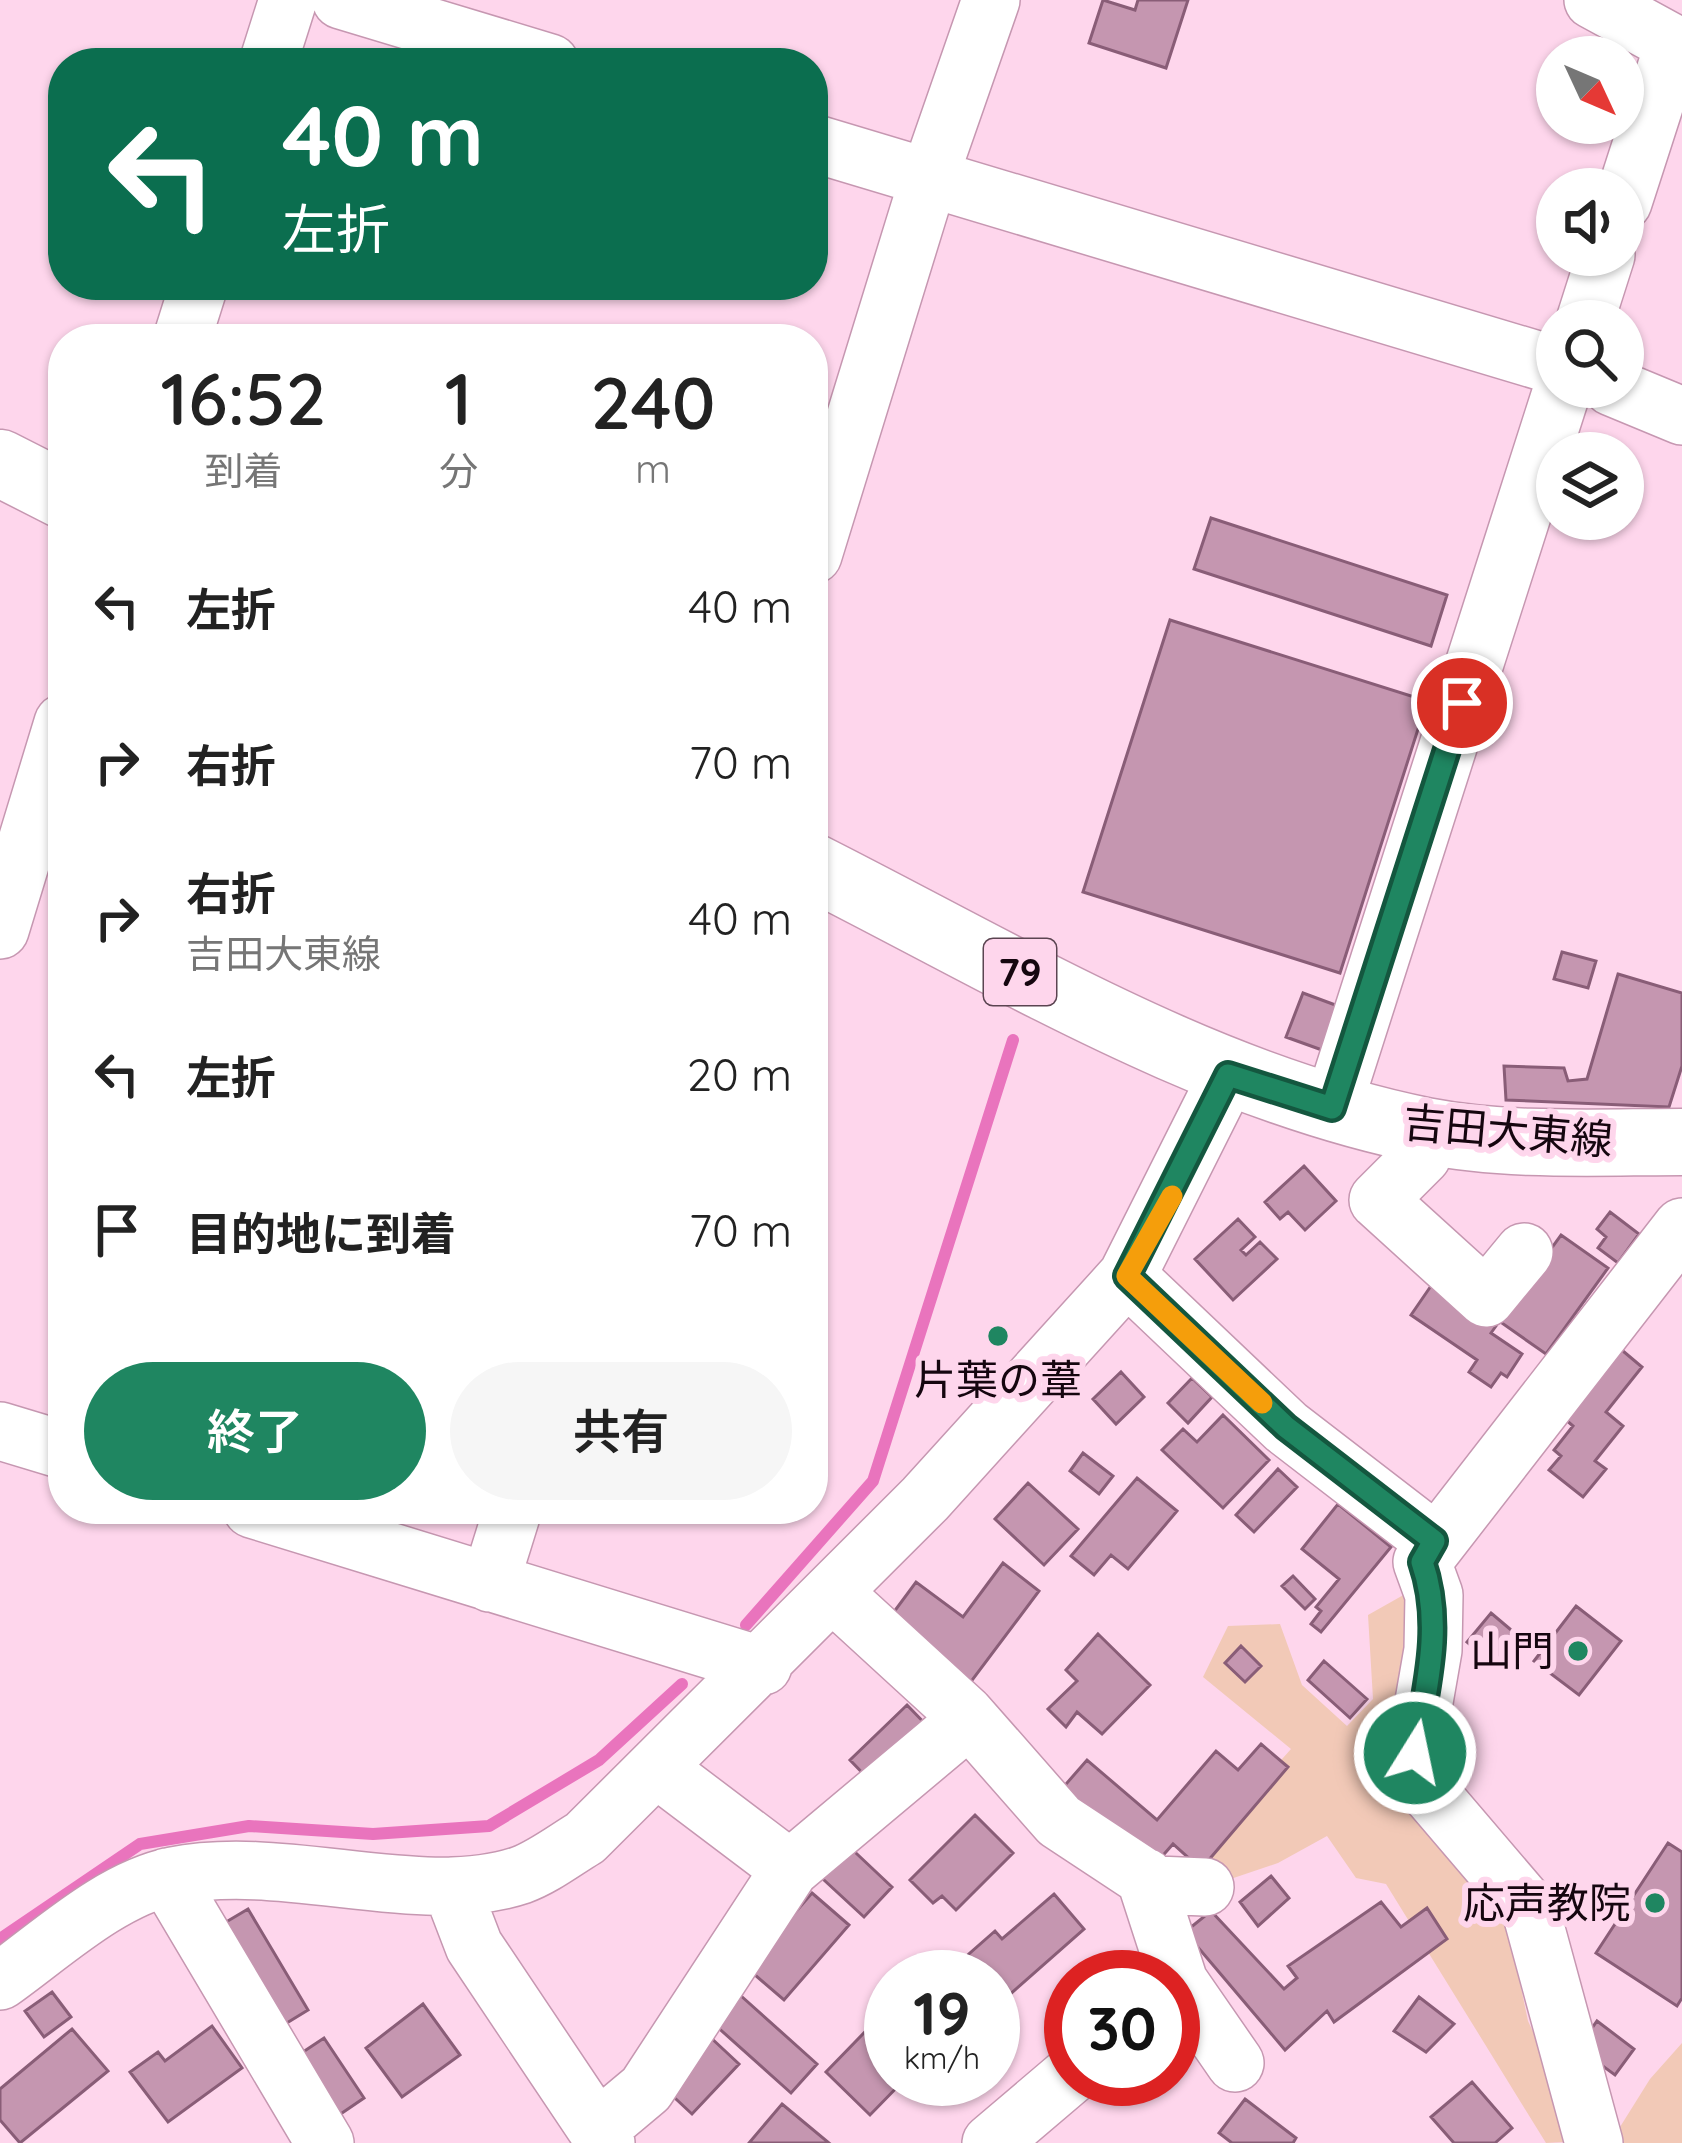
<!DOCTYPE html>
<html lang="ja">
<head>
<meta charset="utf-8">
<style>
	:root { --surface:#fff; --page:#f6f6f6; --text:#222; --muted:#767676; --accent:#1f8661 }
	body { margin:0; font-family:Quicksand,"Noto Sans JP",sans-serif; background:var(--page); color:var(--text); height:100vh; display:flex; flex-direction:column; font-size:45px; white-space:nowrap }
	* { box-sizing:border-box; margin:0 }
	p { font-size:39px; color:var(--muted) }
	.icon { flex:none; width:66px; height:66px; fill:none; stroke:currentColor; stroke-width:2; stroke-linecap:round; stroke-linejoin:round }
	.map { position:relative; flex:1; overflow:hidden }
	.panel { position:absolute; left:48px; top:324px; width:780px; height:1200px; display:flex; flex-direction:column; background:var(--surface); border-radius:48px; box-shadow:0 3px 9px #0004 }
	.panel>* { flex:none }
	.hud { position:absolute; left:48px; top:48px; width:780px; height:252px; border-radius:48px; box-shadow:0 3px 9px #0004; background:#0b6e4f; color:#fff; overflow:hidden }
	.needle { width:78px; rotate:134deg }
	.fabs { position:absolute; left:1536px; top:36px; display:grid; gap:24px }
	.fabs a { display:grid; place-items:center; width:108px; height:108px; border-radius:50%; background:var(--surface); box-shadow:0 3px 9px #0004; font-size:60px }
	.speed { position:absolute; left:864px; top:1950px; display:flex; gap:24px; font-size:60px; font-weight:700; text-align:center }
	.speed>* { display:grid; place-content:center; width:156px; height:156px; border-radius:50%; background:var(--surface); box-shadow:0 3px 9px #0004; line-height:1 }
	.speed small { font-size:30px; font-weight:400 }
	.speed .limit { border:18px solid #d22; background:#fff; color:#111 }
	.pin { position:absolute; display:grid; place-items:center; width:102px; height:102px; color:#fff; margin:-51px; border:6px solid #fff; border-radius:50%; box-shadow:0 3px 12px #0007 }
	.me { position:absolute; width:132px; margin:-66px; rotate:10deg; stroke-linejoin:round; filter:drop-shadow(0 0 9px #0008) }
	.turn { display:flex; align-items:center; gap:42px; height:252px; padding:0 36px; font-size:54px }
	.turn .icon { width:156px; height:156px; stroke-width:2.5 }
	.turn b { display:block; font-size:84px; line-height:102px }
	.eta { display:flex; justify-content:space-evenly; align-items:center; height:204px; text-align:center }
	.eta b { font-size:72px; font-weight:600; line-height:84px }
	.button { display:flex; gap:24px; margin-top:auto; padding:24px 36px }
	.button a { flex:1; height:138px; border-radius:72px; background:var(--accent); color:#fff; font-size:48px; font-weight:600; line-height:138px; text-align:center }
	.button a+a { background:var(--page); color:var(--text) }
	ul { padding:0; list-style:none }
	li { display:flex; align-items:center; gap:36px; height:156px; padding:0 36px }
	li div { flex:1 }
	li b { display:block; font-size:45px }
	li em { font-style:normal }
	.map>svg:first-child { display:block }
	.green { fill:#f2c9b7 }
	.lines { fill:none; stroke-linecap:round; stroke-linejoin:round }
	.stream { stroke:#e974bd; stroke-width:12 }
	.building { fill:#c596b0; stroke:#895d77; stroke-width:3 }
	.minor-casing { stroke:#c697b1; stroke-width:60 }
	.major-casing { stroke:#c697b1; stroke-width:69 }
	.minor { stroke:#fff; stroke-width:57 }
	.major { stroke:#fff; stroke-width:66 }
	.route-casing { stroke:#14573f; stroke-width:30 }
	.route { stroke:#1f8661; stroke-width:21 }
	.slow { stroke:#f59e0b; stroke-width:21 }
	.poi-dot { fill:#1f8661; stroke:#fed6ec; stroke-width:4.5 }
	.labels { text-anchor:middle; stroke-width:12; stroke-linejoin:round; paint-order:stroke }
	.shield { fill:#fed6ec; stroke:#5b4451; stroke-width:3 }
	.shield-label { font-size:39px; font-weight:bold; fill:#15060f }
	.street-label { font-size:42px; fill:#15060f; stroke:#fed6ec }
	.poi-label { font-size:42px; fill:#15060f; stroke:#fed6ec; text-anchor:end }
</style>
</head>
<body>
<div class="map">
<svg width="1682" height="2143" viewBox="0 0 1682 2143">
	<rect width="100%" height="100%" fill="#fed6ec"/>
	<path class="green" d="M1407,1593L1406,1689L1504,1907L1528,2021L1584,2141L1546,2143L1386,1884L1356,1878L1327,1836L1278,1863L1198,1890L1187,1865L1291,1749L1203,1677L1228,1626L1280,1624L1302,1685L1347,1726L1373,1699L1368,1615Z
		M1682,2043V2143H1610L1650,2079Z"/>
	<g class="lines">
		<path class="stream" d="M746,1625L873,1481L1013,1040
			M0,1939L140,1844L249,1826L373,1834L489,1826L599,1760L682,1684"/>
	</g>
	<path class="building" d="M1103,0L1135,10L1138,0H1188L1166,68L1089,43Z
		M1211,518L1447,595L1431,646L1194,569Z
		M1170,620L1427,701L1340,973L1083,892Z
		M1562,952L1596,961L1588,988L1554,979Z
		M1618,974L1682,993V1066L1669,1107L1506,1100L1504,1066L1564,1068L1568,1081L1587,1079Z
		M1303,993L1338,1006L1322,1050L1286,1037Z
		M1304,1166L1336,1201L1305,1230L1288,1212L1280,1219L1265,1202Z
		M1610,1212L1639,1234L1618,1263L1598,1248L1606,1237L1597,1229Z
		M1238,1219L1255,1237L1241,1250L1246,1255L1260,1242L1277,1259L1233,1300L1195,1259Z
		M1561,1235L1608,1268L1546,1354L1499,1321Z
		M1433,1283L1496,1326L1491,1333L1522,1354L1507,1377L1501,1373L1491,1387L1469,1372L1477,1360L1411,1315Z
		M1617,1346L1642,1367L1606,1412L1623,1426L1595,1461L1606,1469L1583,1497L1549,1470L1561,1456L1554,1450L1573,1426L1565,1419Z
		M1121,1372L1144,1397L1116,1424L1093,1399Z
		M1192,1378L1212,1397L1188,1423L1168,1403Z
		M1223,1415L1269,1460L1223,1508L1162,1450L1183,1429L1197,1442Z
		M1083,1453L1113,1476L1099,1494L1070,1471Z
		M1278,1469L1297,1487L1254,1532L1236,1515Z
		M1137,1478L1177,1511L1128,1569L1111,1555L1094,1575L1071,1556Z
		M1028,1483L1078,1529L1044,1565L995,1519Z
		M1338,1504L1391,1547L1321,1632L1311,1624L1321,1611L1316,1607L1339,1579L1302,1549Z
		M1003,1563L1039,1591L967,1687L885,1624L916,1582L963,1617Z
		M1293,1576L1315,1599L1305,1609L1282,1586Z
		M1576,1606L1621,1641L1579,1695L1534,1661Z
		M1491,1613L1523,1640L1499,1669L1467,1642Z
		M1098,1634L1150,1685L1102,1734L1077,1712L1066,1727L1048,1709L1077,1681L1066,1670Z
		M1241,1646L1261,1666L1245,1682L1225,1663Z
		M1324,1661L1367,1699L1350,1718L1308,1680Z
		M907,1705L934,1733L877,1788L850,1760Z
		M1261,1744L1288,1767L1201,1869L1173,1844L1151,1869L1060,1791L1087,1760L1157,1820L1216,1751L1238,1770Z
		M975,1815L1013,1853L956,1910L942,1896L933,1903L910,1880Z
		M840,1838L892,1887L864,1917L811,1868Z
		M1668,1843L1682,1852V1998L1677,2006L1596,1953Z
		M1271,1876L1289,1898L1258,1926L1240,1902Z
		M812,1893L849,1925L784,2000L747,1968Z
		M1054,1894L1084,1929L999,2004L993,1997V1977H975L961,1961L995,1931L1002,1939Z
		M1381,1902L1401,1927L1427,1908L1447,1939L1334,2022L1327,2011L1285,2050L1185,1932L1211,1911L1284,1989L1297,1978L1288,1966Z
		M248,1909L308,2010L277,2029L216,1928Z
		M52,1992L71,2017L44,2037L25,2011Z
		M740,1995L817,2064L791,2093L714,2024Z
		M1419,1997L1454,2024L1426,2052L1394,2031Z
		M423,2004L460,2055L402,2097L366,2048Z
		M891,2005V2079H905L870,2115L826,2072Z
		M1597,2021L1634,2049L1615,2075L1578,2048Z
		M212,2026L242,2068L168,2122L130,2072L158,2052L165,2061Z
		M72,2029L108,2071L20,2143L0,2120V2089Z
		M709,2036L739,2064L692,2114L662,2086Z
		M324,2038L364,2098L323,2126L282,2066Z
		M1472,2082L1512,2128L1495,2143H1454L1431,2117Z
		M1245,2099L1296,2138L1293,2143H1232L1219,2133Z
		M782,2104L829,2143H749Z"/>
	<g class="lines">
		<defs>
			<path id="minor" d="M341,0L550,63
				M1593,0L1674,44
				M268,63L288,0
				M813,143L1557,366
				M1623,202L1674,44L1682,49
				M1585,321L1606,255
				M182,339L199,285
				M1612,387L1682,416
				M813,555L929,178L991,0
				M0,930L63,723
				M1332,1109L1563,387
				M1428,1132L1422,1156L1378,1200L1486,1298L1524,1252
				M1127,1276L1286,1427L1434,1541
				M0,1431L63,1450
				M252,1509L763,1666
				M490,1583L513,1509
				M833,1593L965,1714L1059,1821L1156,1885L1205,1887
				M659,1770L790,1869
				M167,1877L325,2143
				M1145,1877L1179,1982L1235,2063
				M451,1886L474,1946L606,2143
				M0,1981C51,1945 110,1889 173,1876C285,1853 421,1909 521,1875C543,1867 565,1850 585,1838L925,1499L1127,1276L1228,1075
				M597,2130L646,2089L790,1869L969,1719
				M991,2143L1071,2075
				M1594,2143L1531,1911L1426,1788L1415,1753L1433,1650L1434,1595L1422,1562L1682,1227"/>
			<path id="major" d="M0,463L63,495
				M813,867C1011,967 1206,1087 1426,1131C1509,1147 1598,1142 1682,1142"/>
		</defs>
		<use href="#minor" class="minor-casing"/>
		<use href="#major" class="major-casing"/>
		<use href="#minor" class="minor"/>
		<use href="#major" class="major"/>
	</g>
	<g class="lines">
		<defs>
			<path id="route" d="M1415,1753C1426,1688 1444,1625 1422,1562L1434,1541L1286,1427L1127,1276L1228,1075L1332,1108L1462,703"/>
		</defs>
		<use href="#route" class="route-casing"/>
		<use href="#route" class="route"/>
		<path class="slow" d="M1172,1196L1127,1276L1262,1403"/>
	</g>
	<g class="poi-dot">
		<circle cx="998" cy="1336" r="12"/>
		<circle cx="1578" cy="1651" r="12"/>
		<circle cx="1655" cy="1903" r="12"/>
	</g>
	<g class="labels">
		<rect class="shield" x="984" y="939" width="72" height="66" rx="9"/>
		<g class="shield-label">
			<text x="1020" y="986">79</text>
		</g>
		<g class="street-label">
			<text transform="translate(1508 1131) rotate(5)" y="15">吉田大東線</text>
		</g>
		<g class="poi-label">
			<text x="998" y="1395" text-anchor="middle">片葉の葦</text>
			<text x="1554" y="1666">山門</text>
			<text x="1631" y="1918">応声教院</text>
		</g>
	</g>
</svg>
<div class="fabs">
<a><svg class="needle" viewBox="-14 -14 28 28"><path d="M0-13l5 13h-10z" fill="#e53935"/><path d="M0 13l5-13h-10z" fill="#767676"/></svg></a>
<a><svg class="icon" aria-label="sound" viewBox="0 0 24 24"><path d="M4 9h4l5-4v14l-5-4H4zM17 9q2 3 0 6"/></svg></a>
<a><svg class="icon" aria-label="search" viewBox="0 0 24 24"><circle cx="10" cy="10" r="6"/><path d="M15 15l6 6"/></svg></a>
<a><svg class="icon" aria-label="layers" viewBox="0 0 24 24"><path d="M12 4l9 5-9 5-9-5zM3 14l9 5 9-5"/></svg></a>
</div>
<div class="speed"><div>19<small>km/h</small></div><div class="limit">30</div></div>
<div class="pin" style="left:1462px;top:703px;background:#d93025"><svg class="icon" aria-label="arrive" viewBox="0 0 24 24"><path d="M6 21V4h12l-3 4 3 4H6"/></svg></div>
<svg class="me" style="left:1415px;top:1753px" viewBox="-20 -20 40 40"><circle r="17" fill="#1f8661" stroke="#fff" stroke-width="3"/><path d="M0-11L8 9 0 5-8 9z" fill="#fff"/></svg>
<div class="hud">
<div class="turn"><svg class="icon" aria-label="left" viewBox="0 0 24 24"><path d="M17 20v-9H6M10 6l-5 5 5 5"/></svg><div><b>40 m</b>左折</div></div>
</div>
<section class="panel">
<div class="eta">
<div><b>16:52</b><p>到着</p></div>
<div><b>1</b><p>分</p></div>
<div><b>240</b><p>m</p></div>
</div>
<ul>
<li><svg class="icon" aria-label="left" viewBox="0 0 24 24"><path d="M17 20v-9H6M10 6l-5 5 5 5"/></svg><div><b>左折</b></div><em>40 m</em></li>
<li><svg class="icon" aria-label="right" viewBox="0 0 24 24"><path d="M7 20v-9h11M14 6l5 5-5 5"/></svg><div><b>右折</b></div><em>70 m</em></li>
<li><svg class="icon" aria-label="right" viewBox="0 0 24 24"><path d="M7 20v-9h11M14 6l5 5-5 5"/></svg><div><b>右折</b><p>吉田大東線</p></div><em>40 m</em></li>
<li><svg class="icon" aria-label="left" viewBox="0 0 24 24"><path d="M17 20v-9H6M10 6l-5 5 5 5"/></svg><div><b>左折</b></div><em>20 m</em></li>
<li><svg class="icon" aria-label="arrive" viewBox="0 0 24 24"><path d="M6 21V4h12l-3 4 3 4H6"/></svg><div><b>目的地に到着</b></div><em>70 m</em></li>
</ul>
<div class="button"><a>終了</a><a>共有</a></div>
</section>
</div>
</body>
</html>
